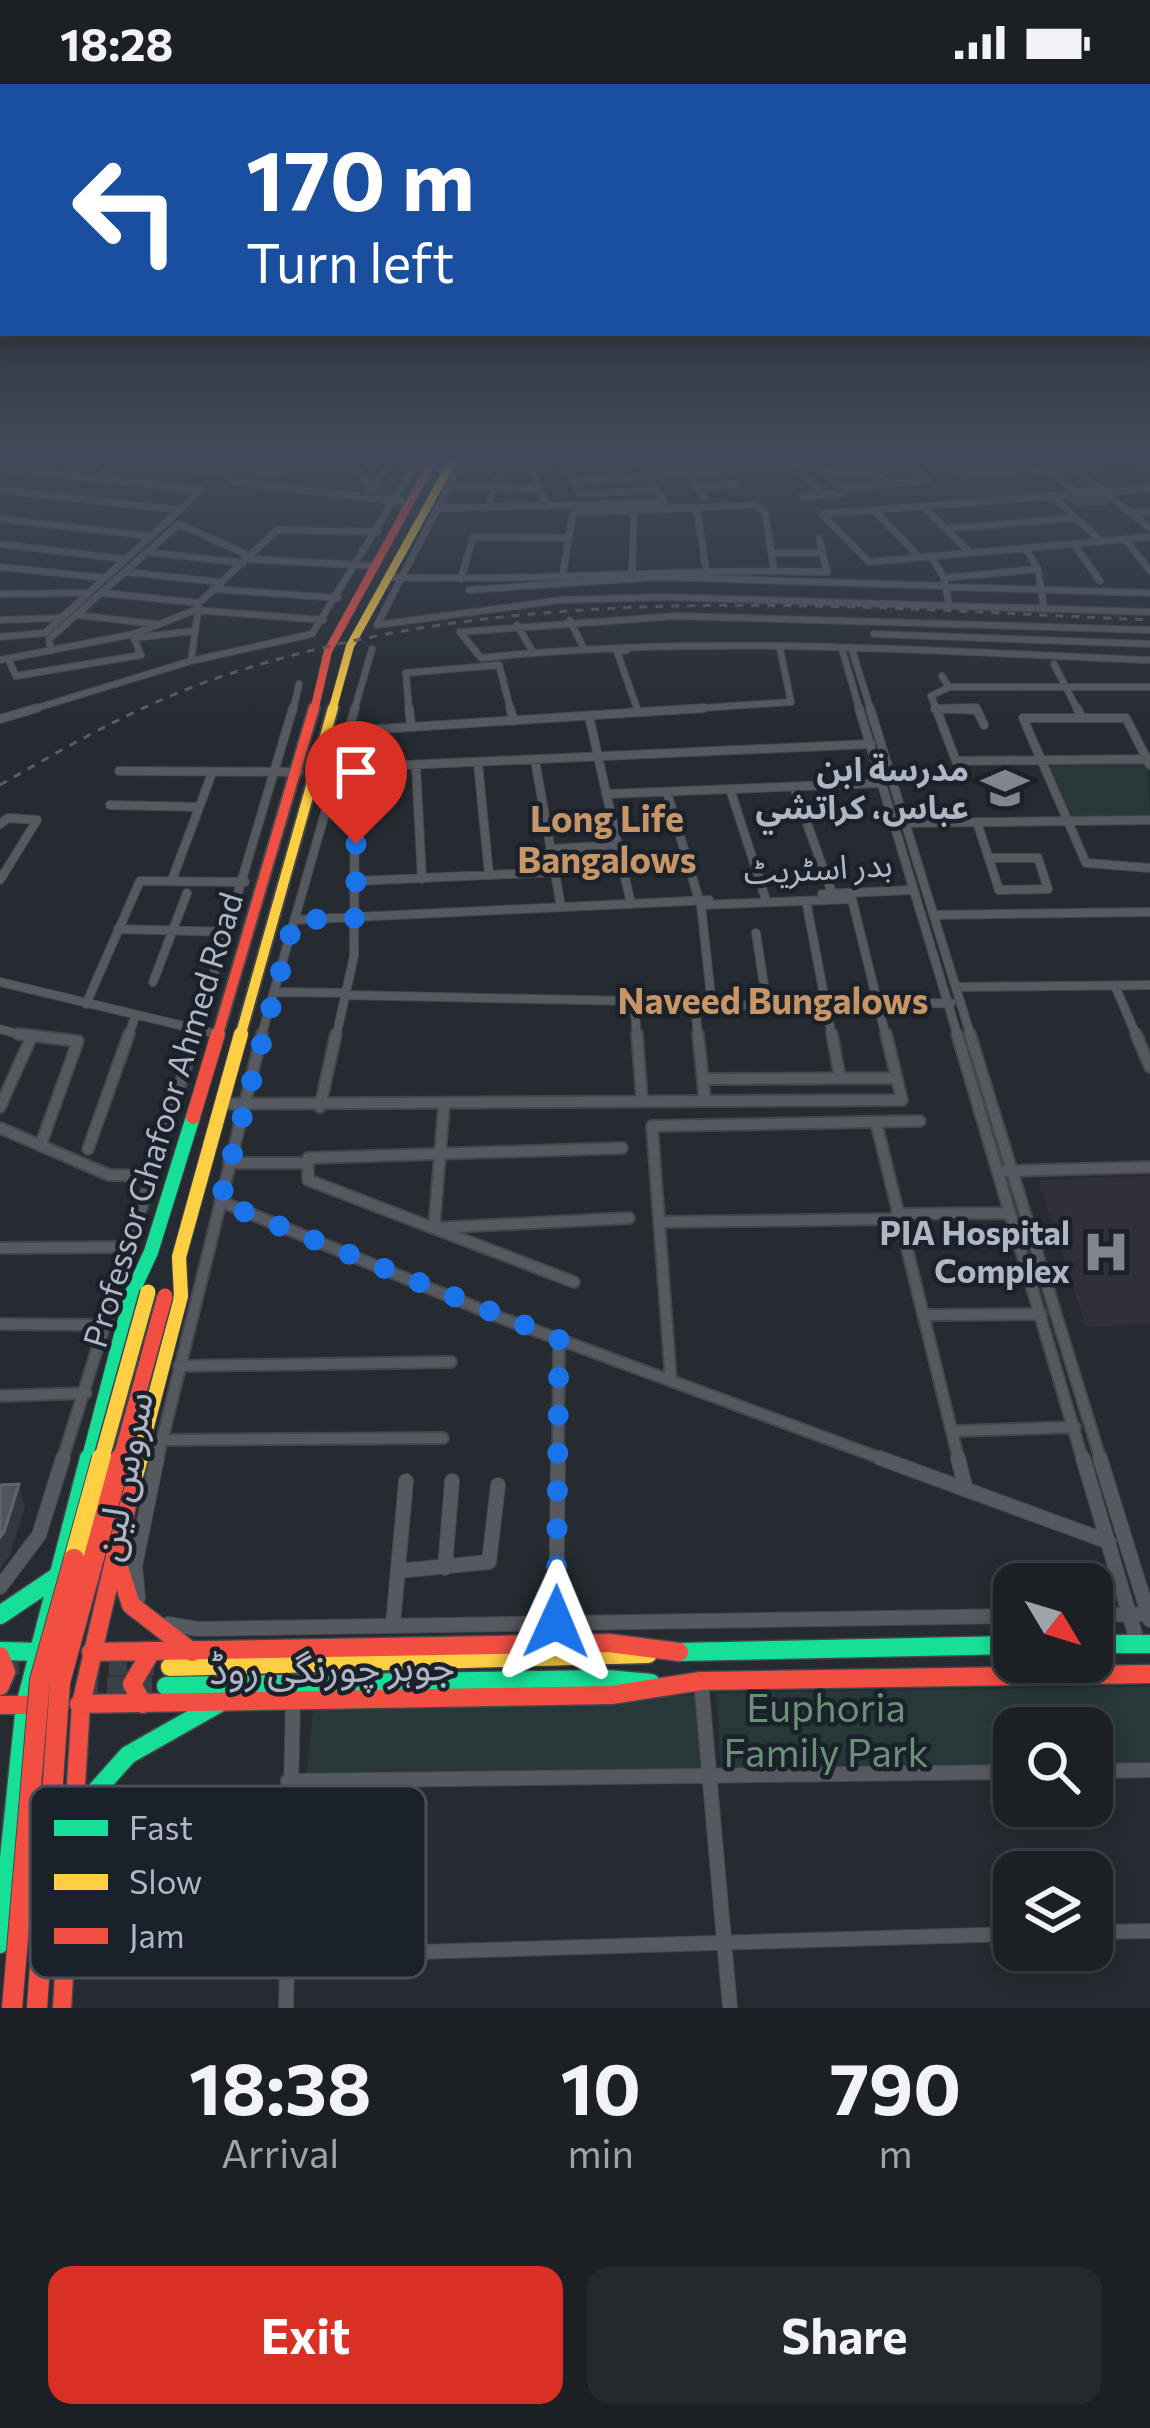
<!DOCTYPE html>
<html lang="en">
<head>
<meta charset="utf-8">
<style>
	:root { --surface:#1c2025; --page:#25282d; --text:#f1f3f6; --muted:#a0a3a7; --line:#3a3e42; --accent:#d93025 }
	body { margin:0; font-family:Commissioner,"Noto Sans Arabic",sans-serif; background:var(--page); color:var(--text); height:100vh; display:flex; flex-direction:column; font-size:45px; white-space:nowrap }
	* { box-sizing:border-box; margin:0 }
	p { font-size:39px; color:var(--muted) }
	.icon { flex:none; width:66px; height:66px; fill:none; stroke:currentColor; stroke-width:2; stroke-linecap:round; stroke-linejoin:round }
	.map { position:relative; height:1924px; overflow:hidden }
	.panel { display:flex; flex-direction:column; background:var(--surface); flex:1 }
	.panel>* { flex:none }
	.guide { position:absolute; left:0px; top:0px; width:1152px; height:252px; box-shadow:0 6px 18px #0003,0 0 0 3px var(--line); background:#1a4fa0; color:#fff; overflow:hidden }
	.needle { width:78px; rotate:128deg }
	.fabs { position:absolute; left:993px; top:1479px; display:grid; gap:24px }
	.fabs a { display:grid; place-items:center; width:120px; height:120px; border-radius:24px; background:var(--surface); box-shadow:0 6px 18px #0003,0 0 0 3px var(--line); font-size:60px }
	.pin { position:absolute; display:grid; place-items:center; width:102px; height:102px; color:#fff; margin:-123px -51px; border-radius:50% 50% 50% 0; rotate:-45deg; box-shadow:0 0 12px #0007 }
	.pin .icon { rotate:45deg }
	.me { position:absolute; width:132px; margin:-66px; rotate:1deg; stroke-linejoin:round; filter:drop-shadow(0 0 9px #0008) }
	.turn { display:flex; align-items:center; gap:42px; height:252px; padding:0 48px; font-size:54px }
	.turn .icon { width:156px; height:156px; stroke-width:2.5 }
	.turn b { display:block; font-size:84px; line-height:102px }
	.eta { display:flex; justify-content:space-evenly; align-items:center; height:204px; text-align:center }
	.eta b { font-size:72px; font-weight:700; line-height:84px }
	.primary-button { display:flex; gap:24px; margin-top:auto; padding:24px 48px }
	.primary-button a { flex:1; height:138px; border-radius:24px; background:var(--accent); color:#fff; font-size:48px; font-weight:700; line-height:138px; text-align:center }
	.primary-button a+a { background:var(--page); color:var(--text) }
	.status { display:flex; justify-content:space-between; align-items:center; height:84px; padding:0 60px; background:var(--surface); direction:ltr }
	.status svg { height:33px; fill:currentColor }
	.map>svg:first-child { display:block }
	.medical { fill:#302f3a }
	.green { fill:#283839 }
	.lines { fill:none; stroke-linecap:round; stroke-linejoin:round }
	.secondary-tunnel { stroke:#3b4047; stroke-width:18; stroke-dasharray:18 9; stroke-linecap:butt }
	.street-far3-casing { stroke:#44474c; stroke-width:8 }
	.street-far2-casing { stroke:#44474c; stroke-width:10 }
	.street-far1-casing { stroke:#44474c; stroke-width:14 }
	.street-casing { stroke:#44474c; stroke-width:16 }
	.fast-far1-casing { stroke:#44474c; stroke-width:16 }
	.fast-casing { stroke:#44474c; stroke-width:21 }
	.slow-far3-casing { stroke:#44474c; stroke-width:9 }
	.slow-far2-casing { stroke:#44474c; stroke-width:14 }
	.slow-far1-casing { stroke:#44474c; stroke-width:16 }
	.slow-casing { stroke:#44474c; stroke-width:21 }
	.jam-far3-casing { stroke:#44474c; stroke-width:9 }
	.jam-far2-casing { stroke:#44474c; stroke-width:14 }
	.jam-far1-casing { stroke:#44474c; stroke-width:16 }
	.jam-casing { stroke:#44474c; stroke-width:21 }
	.street-far3 { stroke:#565960; stroke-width:6 }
	.street-far2 { stroke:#565960; stroke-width:8 }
	.street-far1 { stroke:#565960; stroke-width:10 }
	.street { stroke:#565960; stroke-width:14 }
	.fast-far1 { stroke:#16e098; stroke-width:14 }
	.fast { stroke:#16e098; stroke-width:18 }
	.slow-far3 { stroke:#ffcf43; stroke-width:8 }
	.slow-far2 { stroke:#ffcf43; stroke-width:10 }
	.slow-far1 { stroke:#ffcf43; stroke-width:14 }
	.slow { stroke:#ffcf43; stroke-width:18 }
	.jam-far3 { stroke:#f24e42; stroke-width:8 }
	.jam-far2 { stroke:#f24e42; stroke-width:10 }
	.jam-far1 { stroke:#f24e42; stroke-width:14 }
	.jam { stroke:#f24e42; stroke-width:18 }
	.rail { stroke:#5a5d63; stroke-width:3; stroke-dasharray:8 8; stroke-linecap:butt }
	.slow-bridge-far1-casing { stroke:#44474e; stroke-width:18; stroke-linecap:butt }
	.slow-bridge-casing { stroke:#44474e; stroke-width:22; stroke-linecap:butt }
	.jam-bridge-far1-casing { stroke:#44474e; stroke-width:18; stroke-linecap:butt }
	.jam-bridge-casing { stroke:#44474e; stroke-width:22; stroke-linecap:butt }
	.slow-bridge-far1 { stroke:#ffcf43; stroke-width:15 }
	.slow-bridge { stroke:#ffcf43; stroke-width:20 }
	.jam-bridge-far1 { stroke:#f24e42; stroke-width:15 }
	.jam-bridge { stroke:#f24e42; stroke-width:20 }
	.wall { fill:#45494f }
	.shaded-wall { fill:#34383e }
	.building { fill:#51555b; stroke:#60646c; stroke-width:3 }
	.route { stroke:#1a73e8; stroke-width:21; stroke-dasharray:0 37.8 }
	.labels { text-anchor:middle; stroke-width:9; stroke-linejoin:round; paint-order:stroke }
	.poi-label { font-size:33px; font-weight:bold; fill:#b0b6c3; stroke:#1b212b; text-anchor:end }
	.street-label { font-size:33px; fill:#b0b6c3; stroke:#1b212b }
	.neighbourhood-label { font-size:36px; font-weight:bold; fill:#c79566; stroke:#1b212b }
	.near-street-label { font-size:39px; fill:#b0b6c3; stroke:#1b212b }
	.near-park-label { font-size:39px; fill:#6a9175; stroke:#1b212b }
	.key { fill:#1b212b; stroke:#484e59; stroke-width:3 }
	.key-label { font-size:33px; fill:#b0b6c3 }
</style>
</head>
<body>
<div class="status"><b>18:28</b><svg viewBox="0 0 49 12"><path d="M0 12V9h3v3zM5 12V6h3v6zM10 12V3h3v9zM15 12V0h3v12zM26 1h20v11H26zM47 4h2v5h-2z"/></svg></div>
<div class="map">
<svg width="1150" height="1924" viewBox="0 0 1150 1924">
	<rect width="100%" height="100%" fill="#262b31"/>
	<path class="medical" d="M1150,1092V1240L1086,1243L1038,1096Z"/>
	<path class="green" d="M1147,675L1150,736L1068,738L1041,676Z
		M1150,1602V1679L1092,1680V1644H1014V1681L721,1687L716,1609Z
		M696,1611L701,1685L306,1693L314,1619Z"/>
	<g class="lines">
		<path class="secondary-tunnel" d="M1,1582L170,1583
			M53,1601L166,1602"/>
		<defs>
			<path id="street-far3" d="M204,373L199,385H239L234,373
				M353,373L370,408L395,373
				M558,373L580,410L657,406
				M790,373L822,410
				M863,373L887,400L928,396L907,373
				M561,377L635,374
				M816,377L861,373
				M638,378L706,373
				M1070,382L1150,444
				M0,383L201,406
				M1047,384L1078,410
				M239,385L279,390
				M687,388L704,413
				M534,389L547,423
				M828,391L916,383
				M961,391L1150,376
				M94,395L122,375
				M233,397L401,418
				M574,397L726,386
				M450,401L539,405
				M697,403L736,400
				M839,404L887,400
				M0,406L180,426
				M1096,409L1150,404
				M1052,412L1101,457
				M802,413L844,409L813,373
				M923,422L970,469
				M440,424L665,419L635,373
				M487,424L500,389
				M874,426L919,473
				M697,427L706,485
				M1132,429L1150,428
				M822,430L869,478L1150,453
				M822,430L1080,410
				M0,435L150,452
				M946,445L1076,434
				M1125,455L1150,487
				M0,460L124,475
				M1074,460L1100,497
				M1025,464L1038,485L1044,525
				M147,468L243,479
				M772,469H823
				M931,472L944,494L949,521
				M247,475L376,482
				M0,483L105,494
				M632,486L634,430
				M125,488L220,498
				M563,489L573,429L756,421L765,428L774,486
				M388,493C534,498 680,484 827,488L819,454
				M944,494L1038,485
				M461,495L473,453L568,454
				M946,503L1150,509
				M213,505L338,514
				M469,506L659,493L946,502
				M103,509L199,519
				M0,510L85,509
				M77,531L155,540
				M0,536L59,534
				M570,536L583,563
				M377,541L561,516L663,513L1150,528
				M377,541L464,373
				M517,541L533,568
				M1150,546L677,532L460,548L481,574C704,550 927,567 1150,576
				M874,550L1150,560
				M0,553L45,549L201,406
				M842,565L860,627
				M627,566L617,568L638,627
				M852,566L871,627
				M51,567L49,555L179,440L250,472
				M0,576L134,550L195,526L323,536
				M191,577L312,550L420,373
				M10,579L16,592L141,571L134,554L193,547
				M1054,580L1078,627
				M949,603H1150
				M935,625L977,627
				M27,627L191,577L199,519L277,446L378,448
				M293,627L299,600
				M354,627L372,565
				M409,627L406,589L499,581L511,627
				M659,627L791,618L780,565
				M937,627L931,612L949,603L942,592"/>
			<path id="street-far2" d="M409,624L411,643
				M510,624L514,637
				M859,624L958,953
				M870,624L971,953
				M936,624L956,677L1150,675
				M1077,624L1082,634
				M935,625L976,624L984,641
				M589,632L631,820
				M0,635L37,624
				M350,647L704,624
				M535,676L561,823
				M478,679L489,791
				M1150,681L1126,634H1023L1086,779L1150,784
				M416,682L422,795
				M317,685L871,660
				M119,687L299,688
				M794,703L832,809
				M730,705L765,813
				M667,708L699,816
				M606,710L880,699
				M110,721L199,723
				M977,738L999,806L1048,805L1038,774H989
				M907,739L1150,736
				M0,740L8,734L37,736L0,796
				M553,765L617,761
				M172,796L212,689
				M357,797L556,788
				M822,810L912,806
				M806,817L832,953
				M935,831L1150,828
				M294,836L709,816
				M118,845L229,848
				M756,849L767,921
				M0,898L217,950
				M153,898L187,809
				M1115,902L1137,953
				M958,903L1150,901
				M274,908L346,909
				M345,911L634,917L637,953
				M86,920L140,797L245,798
				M656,922L951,919
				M695,922L698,953
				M712,922L701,821L852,815L886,953
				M0,945L29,953
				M128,953L135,933
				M195,953L293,624
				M261,953L355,624
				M336,953L354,872L355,685"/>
			<path id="street-far1" d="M18,950L78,957L41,1060
				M637,950L642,1017
				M698,950L705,1017
				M832,950L840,994
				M957,950L1083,1377
				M970,950L1101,1377
				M1136,950L1150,983
				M704,995L897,994
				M223,1020L902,1016L886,950
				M444,1021L434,1144L629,1134
				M0,1023L31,954
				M320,1023L336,950
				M876,1038L959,1377
				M0,1044L109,1091L151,1092
				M88,1065L129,950
				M229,1079H307
				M1005,1087L1150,1083
				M220,1117L501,1234L888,1377
				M897,1130L1010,1129
				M659,1138L898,1135
				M0,1164L130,1163
				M574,1198L308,1096V1074L622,1064
				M923,1231L1041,1230
				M0,1240L107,1241
				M179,1282L451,1278
				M671,1296L652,1042L920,1037
				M0,1312L86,1309
				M955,1347L1075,1343
				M161,1356L443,1354
				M62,1377L196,950
				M157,1377L262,950
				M558,1377L559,1255"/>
			<path id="street" d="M880,1374L1109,1458
				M958,1374L966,1406
				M1083,1374L1138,1560
				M1100,1374L1150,1536
				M445,1484L452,1397
				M398,1487L489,1478L498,1401
				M0,1503L39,1451L63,1374
				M138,1514L135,1482L157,1374
				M1092,1531L1150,1530
				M556,1538L558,1374
				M168,1540L198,1545L1014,1532
				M393,1540L406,1397
				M701,1597L730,1924
				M1092,1687L1150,1686
				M288,1697L1014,1688
				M1092,1848L1150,1847
				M284,1872L1014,1850
				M286,1924L293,1618"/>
			<path id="fast-far1" d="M88,1377L132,1209L151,1168L193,1033"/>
			<path id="fast" d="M0,1531L55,1494
				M1092,1560H1150
				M0,1567L41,1568
				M679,1568L1014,1561
				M166,1602L606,1595L651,1599
				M70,1736L128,1671L218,1620
				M0,1860L25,1621L89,1374"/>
			<path id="slow-far3" d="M332,627L350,562L455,373"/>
			<path id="slow-far2" d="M240,953L333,624"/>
			<path id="slow-far1" d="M138,1377L181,1212L179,1173L241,950"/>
			<path id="slow" d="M132,1399L139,1374
				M170,1583L648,1570"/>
			<path id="jam-far3" d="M314,627L328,567L435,373"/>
			<path id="jam-far2" d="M217,953L314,624"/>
			<path id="jam-far1" d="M193,1033L218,950"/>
			<path id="jam" d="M115,1471L131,1521L192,1568
				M91,1568L609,1559L679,1568
				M0,1572L6,1588L0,1602
				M79,1620L611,1611L701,1597L1150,1590
				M143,1620L132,1600L151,1568
				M0,1621H28
				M62,1924L81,1620L132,1399"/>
		</defs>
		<use href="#street-far3" class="street-far3-casing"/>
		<use href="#street-far2" class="street-far2-casing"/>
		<use href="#street-far1" class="street-far1-casing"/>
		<use href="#street" class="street-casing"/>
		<use href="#fast-far1" class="fast-far1-casing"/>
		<use href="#fast" class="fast-casing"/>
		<use href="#slow-far3" class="slow-far3-casing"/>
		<use href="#slow-far2" class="slow-far2-casing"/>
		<use href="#slow-far1" class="slow-far1-casing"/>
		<use href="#slow" class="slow-casing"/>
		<use href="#jam-far3" class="jam-far3-casing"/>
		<use href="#jam-far2" class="jam-far2-casing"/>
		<use href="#jam-far1" class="jam-far1-casing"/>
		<use href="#jam" class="jam-casing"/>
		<use href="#street-far3" class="street-far3"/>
		<use href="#street-far2" class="street-far2"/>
		<use href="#street-far1" class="street-far1"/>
		<use href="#street" class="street"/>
		<use href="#fast-far1" class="fast-far1"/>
		<use href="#fast" class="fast"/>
		<use href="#slow-far3" class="slow-far3"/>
		<use href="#slow-far2" class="slow-far2"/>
		<use href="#slow-far1" class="slow-far1"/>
		<use href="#slow" class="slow"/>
		<use href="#jam-far3" class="jam-far3"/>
		<use href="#jam-far2" class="jam-far2"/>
		<use href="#jam-far1" class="jam-far1"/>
		<use href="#jam" class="jam"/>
		<path class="rail" d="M0,701C73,659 148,616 229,590C527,493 843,523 1150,536"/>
		<defs>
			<path id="slow-bridge-far1" d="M101,1377L148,1208"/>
			<path id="slow-bridge" d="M74,1475L102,1374"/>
			<path id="jam-bridge-far1" d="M120,1377L165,1212"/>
			<path id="jam-bridge" d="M12,1924L40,1596L74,1475
				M37,1924L60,1598L121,1374"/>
		</defs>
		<use href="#slow-bridge-far1" class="slow-bridge-far1-casing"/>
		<use href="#slow-bridge" class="slow-bridge-casing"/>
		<use href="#jam-bridge-far1" class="jam-bridge-far1-casing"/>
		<use href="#jam-bridge" class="jam-bridge-casing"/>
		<use href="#slow-bridge-far1" class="slow-bridge-far1"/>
		<use href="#slow-bridge" class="slow-bridge"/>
		<use href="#jam-bridge-far1" class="jam-bridge-far1"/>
		<use href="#jam-bridge" class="jam-bridge"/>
	</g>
	<path class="wall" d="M1071,406L1110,409L1108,421L1075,423L1070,418Z"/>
	<path class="shaded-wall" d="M19,1400L25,1423L10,1471L0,1485V1453Z"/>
	<path class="building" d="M1103,403L1110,409L1077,411L1071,406Z
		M19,1400L4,1448L0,1453V1401Z"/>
	<linearGradient id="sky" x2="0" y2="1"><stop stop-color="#15181b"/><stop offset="0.58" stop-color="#414a5a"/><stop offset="1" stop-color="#414a5a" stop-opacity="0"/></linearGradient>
	<rect width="1150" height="643" fill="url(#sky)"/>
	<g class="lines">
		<path class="route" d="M356,760V834L294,836L220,1118L559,1255L556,1538"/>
	</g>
	<defs>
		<symbol id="university-bare" viewBox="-9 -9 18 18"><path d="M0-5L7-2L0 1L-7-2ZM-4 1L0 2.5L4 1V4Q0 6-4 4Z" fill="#808590" stroke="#1b212b" stroke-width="2.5" paint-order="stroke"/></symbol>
		<symbol id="hospital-bare" viewBox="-9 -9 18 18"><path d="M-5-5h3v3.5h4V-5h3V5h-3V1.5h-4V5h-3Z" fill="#808590" stroke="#1b212b" stroke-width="2.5" paint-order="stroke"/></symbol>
	</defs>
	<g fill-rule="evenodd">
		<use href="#university-bare" x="972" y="671" width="66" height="66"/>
		<use href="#hospital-bare" x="1073" y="1135" width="66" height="66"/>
	</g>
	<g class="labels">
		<g class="poi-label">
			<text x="969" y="697">مدرسة ابن<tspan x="969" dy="38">عباس، كراتشي</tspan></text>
			<text x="1070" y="1161">PIA Hospital<tspan x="1070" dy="38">Complex</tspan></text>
		</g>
		<g class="street-label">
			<text transform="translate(818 784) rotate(-3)" y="12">بدر اسٹریٹ</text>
			<text transform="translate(163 1036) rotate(-73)" y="12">Professor Ghafoor Ahmed Road</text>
		</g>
		<g class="neighbourhood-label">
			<text x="607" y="748">Long Life<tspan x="607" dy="41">Bangalows</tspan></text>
			<text x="773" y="930">Naveed Bungalows</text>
		</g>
		<g class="near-street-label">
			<text transform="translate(123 1392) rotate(-79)" y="14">سروس لین</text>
			<text transform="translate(332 1584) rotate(-1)" y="14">جوہر چورنگی روڈ</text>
		</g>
		<g class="near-park-label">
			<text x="826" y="1638">Euphoria<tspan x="826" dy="45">Family Park</tspan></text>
		</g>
	</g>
	<rect x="30" y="1702" width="396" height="192" rx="18" class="key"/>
	<rect x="54" y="1736" width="54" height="16" fill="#16e098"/>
	<rect x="54" y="1790" width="54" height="16" fill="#ffcf43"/>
	<rect x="54" y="1844" width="54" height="16" fill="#f24e42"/>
	<g class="key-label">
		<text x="129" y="1756">Fast</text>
		<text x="129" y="1810">Slow</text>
		<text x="129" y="1864">Jam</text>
	</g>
</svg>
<div class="fabs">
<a><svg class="needle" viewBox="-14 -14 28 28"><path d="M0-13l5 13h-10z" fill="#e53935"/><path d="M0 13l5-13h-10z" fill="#a0a3a7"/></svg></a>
<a><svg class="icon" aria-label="search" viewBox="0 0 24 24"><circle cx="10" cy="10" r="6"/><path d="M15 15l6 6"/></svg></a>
<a><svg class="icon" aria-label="layers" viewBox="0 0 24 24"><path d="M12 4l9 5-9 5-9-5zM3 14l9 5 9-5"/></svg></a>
</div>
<div class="pin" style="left:356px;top:760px;background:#d93025"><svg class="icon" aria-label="arrive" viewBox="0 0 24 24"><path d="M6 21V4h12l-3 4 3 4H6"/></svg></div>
<svg class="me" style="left:556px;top:1538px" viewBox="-20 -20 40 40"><path d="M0-17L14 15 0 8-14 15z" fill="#1a73e8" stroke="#fff" stroke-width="4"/></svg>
<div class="guide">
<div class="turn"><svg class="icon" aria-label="left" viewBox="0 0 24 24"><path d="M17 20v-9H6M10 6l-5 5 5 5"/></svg><div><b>170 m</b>Turn left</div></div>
</div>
</div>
<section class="panel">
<div class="eta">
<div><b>18:38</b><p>Arrival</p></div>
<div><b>10</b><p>min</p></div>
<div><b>790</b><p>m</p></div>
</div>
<div class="primary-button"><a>Exit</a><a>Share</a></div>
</section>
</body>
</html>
